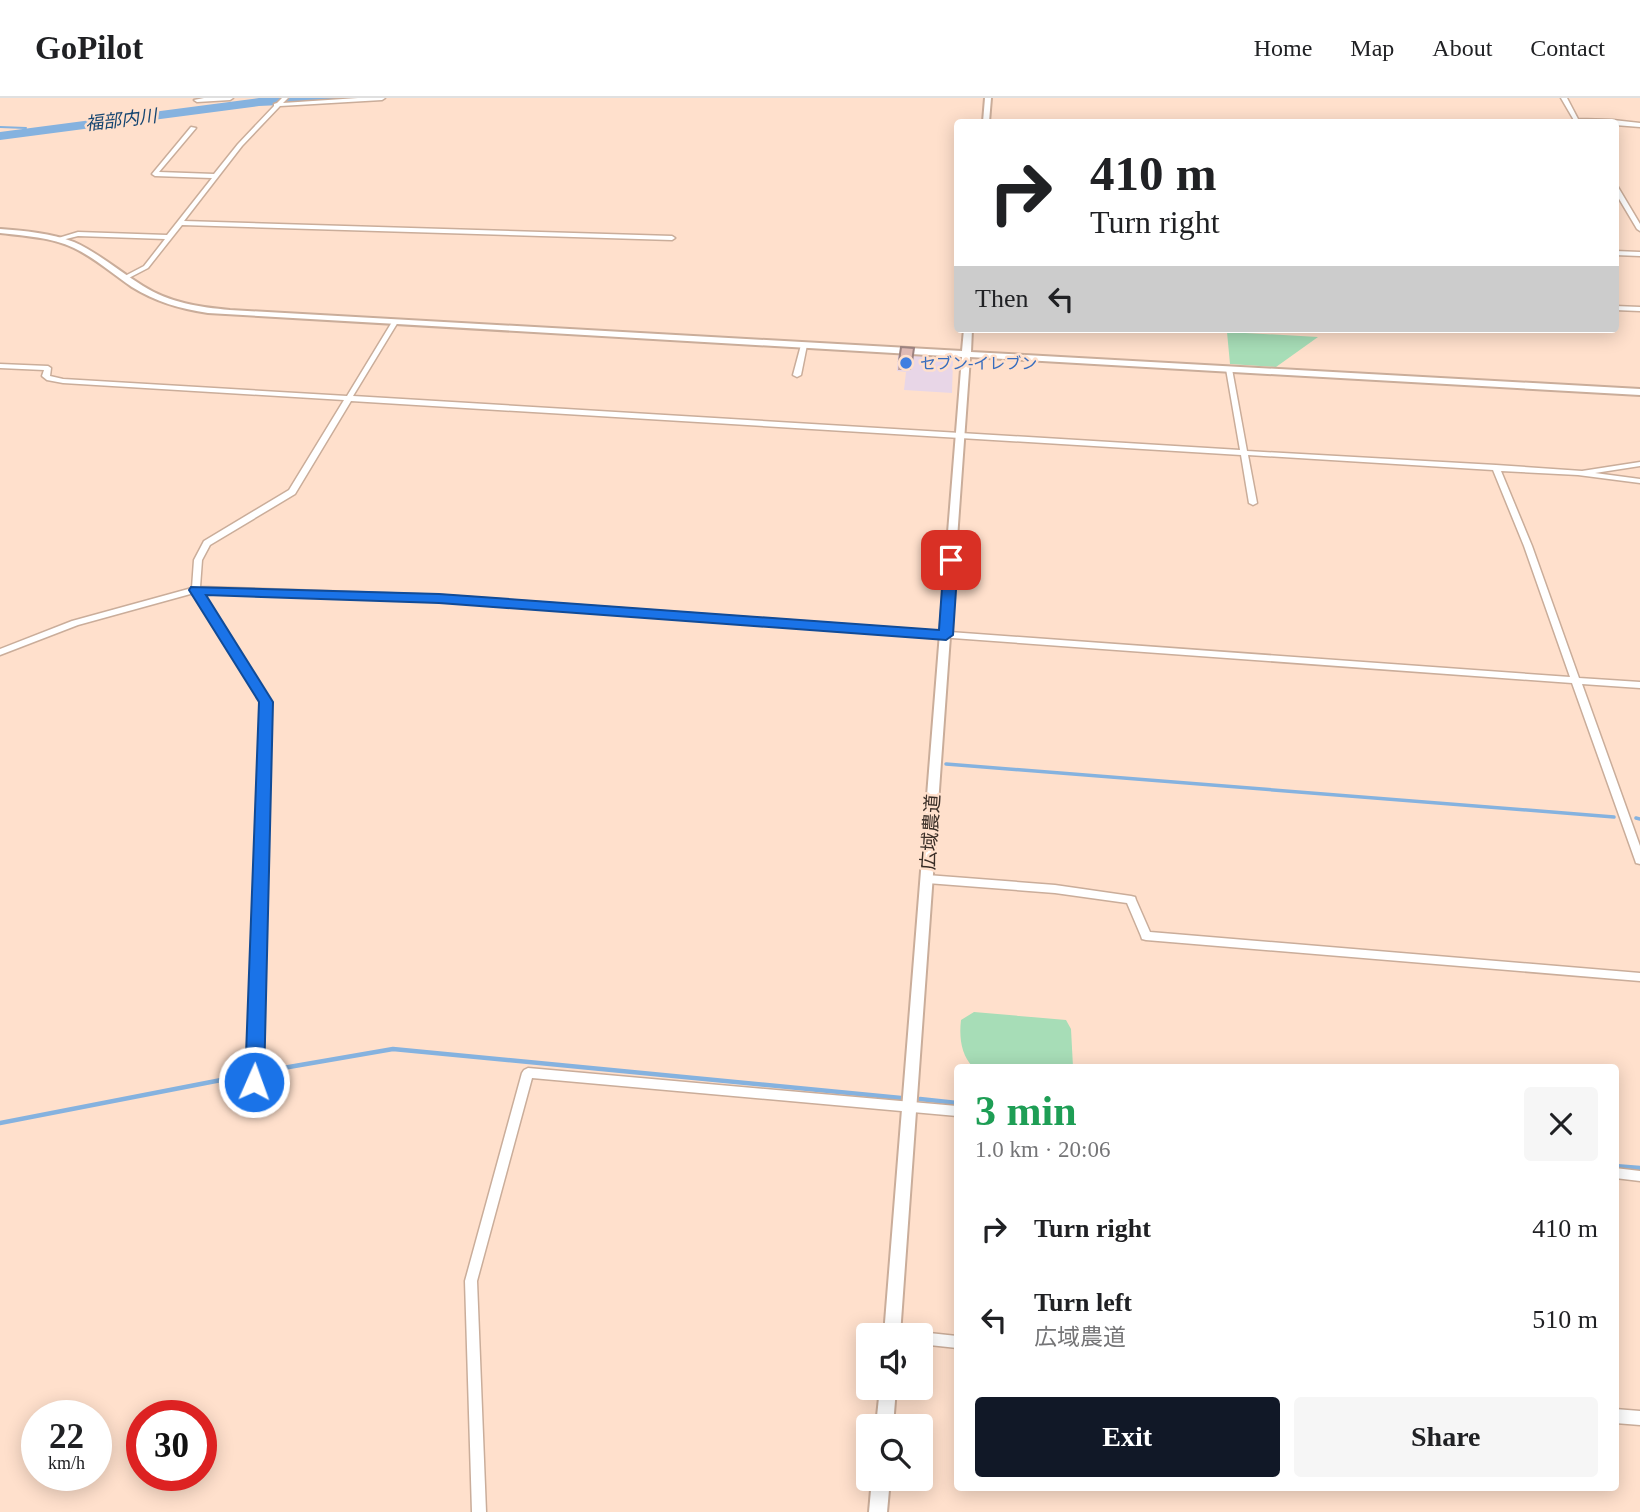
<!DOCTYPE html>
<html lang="en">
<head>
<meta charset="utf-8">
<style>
	:root { --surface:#fff; --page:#f6f6f6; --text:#202124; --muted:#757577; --line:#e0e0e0; --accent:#111827 }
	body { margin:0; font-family:"Times New Roman","Noto Sans JP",serif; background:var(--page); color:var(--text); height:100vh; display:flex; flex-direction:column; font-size:26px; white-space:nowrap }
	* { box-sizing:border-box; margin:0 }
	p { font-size:23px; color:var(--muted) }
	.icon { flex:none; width:38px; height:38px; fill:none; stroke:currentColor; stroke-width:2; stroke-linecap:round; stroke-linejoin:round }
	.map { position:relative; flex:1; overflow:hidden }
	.panel { position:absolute; left:954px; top:966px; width:665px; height:427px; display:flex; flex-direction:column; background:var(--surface); border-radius:7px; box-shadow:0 4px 18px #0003 }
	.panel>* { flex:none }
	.banner { position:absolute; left:954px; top:21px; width:665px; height:214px; border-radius:7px; box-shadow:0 4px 18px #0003; background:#fff; color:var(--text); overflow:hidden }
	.fabs { position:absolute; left:856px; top:1225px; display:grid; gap:14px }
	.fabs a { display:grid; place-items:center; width:77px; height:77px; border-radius:7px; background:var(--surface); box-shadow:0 4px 18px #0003; font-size:35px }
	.speed { position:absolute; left:21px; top:1302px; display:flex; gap:14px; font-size:35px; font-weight:700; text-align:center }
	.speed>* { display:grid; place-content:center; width:91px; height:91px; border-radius:50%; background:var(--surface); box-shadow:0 4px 18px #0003; line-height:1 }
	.speed small { font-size:18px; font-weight:400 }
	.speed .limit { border:10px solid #d22; background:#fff; color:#111 }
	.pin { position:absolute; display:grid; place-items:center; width:60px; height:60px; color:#fff; margin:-30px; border-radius:14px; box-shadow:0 4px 10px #0006 }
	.me { position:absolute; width:77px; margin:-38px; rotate:2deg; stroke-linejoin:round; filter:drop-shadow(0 0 5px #0008) }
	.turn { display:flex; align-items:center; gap:24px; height:147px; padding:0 21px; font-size:32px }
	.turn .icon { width:91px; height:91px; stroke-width:2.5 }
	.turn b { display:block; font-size:49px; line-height:60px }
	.then { display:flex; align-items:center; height:66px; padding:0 21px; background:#0003; gap:14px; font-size:26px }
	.round { display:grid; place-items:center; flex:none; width:74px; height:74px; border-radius:7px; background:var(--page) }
	.headline { display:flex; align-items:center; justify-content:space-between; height:119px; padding:0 21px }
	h1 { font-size:42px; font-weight:700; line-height:52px; color:#1e9e55 }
	.primary-button { display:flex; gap:14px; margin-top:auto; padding:14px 21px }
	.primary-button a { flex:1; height:80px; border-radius:7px; background:var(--accent); color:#fff; font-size:28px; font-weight:700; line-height:80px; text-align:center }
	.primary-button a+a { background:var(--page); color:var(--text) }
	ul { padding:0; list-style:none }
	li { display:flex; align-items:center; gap:21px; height:91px; padding:0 21px }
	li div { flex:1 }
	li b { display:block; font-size:26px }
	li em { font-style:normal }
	header { display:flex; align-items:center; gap:42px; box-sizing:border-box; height:98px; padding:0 35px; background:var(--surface); border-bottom:2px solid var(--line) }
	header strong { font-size:33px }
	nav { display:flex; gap:38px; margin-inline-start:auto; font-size:24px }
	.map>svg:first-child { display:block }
	.commercial { fill:#e8d6e7 }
	.green { fill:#a7ddb7 }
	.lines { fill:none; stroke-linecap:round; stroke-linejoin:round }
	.stream-far2 { stroke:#85b2df; stroke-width:2 }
	.stream-far1 { stroke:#85b2df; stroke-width:3.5 }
	.stream { stroke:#85b2df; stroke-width:4.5 }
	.river { fill:#85b2df; fill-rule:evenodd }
	.minor-casing { stroke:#caad9a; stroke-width:3 }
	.tertiary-casing { stroke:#caad9a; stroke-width:4 }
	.minor { fill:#fff; fill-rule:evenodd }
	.tertiary { fill:#fff; fill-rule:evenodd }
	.wall { fill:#c0a09c }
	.building { fill:#dfbab5; stroke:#9c827f; stroke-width:2 }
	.route { fill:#1a73e8; stroke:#114b97; stroke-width:2 }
	.shop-dot { fill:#3f7fe0; stroke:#ffe0cc; stroke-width:2.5 }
	.labels { text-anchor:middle; stroke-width:5; stroke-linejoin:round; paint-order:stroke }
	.far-shop-label { font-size:16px; fill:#366cbe; stroke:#ffe0cc; text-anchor:start }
	.far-water-label { font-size:18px; font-style:italic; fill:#164671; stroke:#ffe0cc }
	.street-label { font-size:19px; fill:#392d26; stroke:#ffe0cc }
</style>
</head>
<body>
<header>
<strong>GoPilot</strong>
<nav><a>Home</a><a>Map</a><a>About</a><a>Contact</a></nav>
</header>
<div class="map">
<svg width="1640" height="1414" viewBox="0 0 1640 1414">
	<rect width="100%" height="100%" fill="#ffe0cc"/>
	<path class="commercial" d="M898,256L944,259L953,263L952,295L904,292L906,274L897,273Z"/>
	<path class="green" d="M1227,234L1318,239L1276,269L1230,266Z
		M974,914L1066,922L1071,931L1073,969H973C961,957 959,939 961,922Z"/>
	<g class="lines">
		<path class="stream-far2" d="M0,29L26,30L21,34"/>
		<path class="stream-far1" d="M946,666L1614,719
			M1636,720L1640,721"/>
		<path class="stream" d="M260,974L393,951L901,1000
			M920,1001L957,1005
			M0,1025L252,976
			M1615,1068L1640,1070"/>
		<path class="river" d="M259,0H373L367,3L259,8L0,42V34Z"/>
		<defs>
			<path id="minor" d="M204,0H233L230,2L197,4L194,2Z
				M282,0H288L283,5L358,0H385L382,2L280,8L242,48L184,123L672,138L675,140L672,142L182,127L148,170L125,182L123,181V179L144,168L165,141L78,138L58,143L55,141L78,134L167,137L212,80L155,78L152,76L191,29L196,30L159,74L214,76L238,46L274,8V6L277,5Z
				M1561,0H1567L1578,21L1613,22L1640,25V29L1615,27V24H1575Z
				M1615,87L1618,89L1640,126V133L1637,131L1615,94Z
				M1615,153L1640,154V158L1615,157Z
				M1615,208L1640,209V213L1615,212Z
				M395,222L398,224L353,298L1240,352L1226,271L1229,269L1232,271L1247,353L1496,367L1582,373L1640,364V368L1595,375L1640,381V385L1578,377L1501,373L1532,448L1579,580L1640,584V590L1582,586L1640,748V766L1636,765L1635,762L1572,585L440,503L202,495L270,604L261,983L259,986L255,988L251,986L249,983L261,604L194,495L78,527L0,557V551L72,523L192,490L194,462L204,443L289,392L344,302L63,285L47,282L42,278L44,272L0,270V266L48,268L51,270L50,278L63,281L347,298L392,224ZM351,303L1241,357L1249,405L1253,407L1257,405L1248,357L1493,372L1524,448L1570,579L440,497L200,489L202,462L210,447L295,396Z
				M804,245L807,247L801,277L797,279L793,277L801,247Z
				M927,777L1055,787L1131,798L1135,799L1136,802L1150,834L1640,875V883L1146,842L1142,841L1141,838L1127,805L1055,795L927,785L923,784L922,781L923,778Z
				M528,970L957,1008V1018L532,980L477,1183L486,1414H472L465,1183L522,975L524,972Z
				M1615,1070L1640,1073V1083L1615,1080Z
				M920,1234L957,1238V1250L920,1246V1237H915Z
				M1615,1311L1640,1313V1327L1615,1325Z"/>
			<path id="tertiary" d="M985,0H991L989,24H983Z
				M0,131C25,133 51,135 74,144C99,155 120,174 143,188C170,205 199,209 230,212L962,253L964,231H972L971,254L1640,291V297L970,259L900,1237H884L962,259L208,215C181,211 156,204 132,189C113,176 95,160 74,150C51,139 25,138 0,135Z
				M880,1290H896L893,1328H876Z
				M872,1381H890L887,1414H869Z"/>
		</defs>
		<use href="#minor" class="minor-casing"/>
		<use href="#tertiary" class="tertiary-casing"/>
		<use href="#minor" class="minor"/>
		<use href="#tertiary" class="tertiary"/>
	</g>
	<path class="wall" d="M913,259L911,272H898L899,263Z"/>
	<path class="building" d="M901,249L914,250L912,264L899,263Z"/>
	<path class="route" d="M951,458L958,462L953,537L946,542L439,505L206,497L273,604L264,984L261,989L254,992L248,989L245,984L259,604L189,492L191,489L439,496L939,532L944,462Z"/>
	<circle class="shop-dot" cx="906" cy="265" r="7"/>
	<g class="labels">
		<g class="far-shop-label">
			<text x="920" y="271">セブン-イレブン</text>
		</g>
		<g class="far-water-label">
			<text transform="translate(121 22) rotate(-7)" y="6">福部内川</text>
		</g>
		<g class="street-label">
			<text transform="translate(930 734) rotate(-86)" y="7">広域農道</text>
		</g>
	</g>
</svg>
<div class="fabs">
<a><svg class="icon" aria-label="sound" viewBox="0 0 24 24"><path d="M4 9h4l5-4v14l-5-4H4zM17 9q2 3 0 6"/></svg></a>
<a><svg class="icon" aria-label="search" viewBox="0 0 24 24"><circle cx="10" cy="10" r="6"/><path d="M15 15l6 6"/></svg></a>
</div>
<div class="speed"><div>22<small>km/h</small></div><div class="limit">30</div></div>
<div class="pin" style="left:951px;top:462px;background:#d93025"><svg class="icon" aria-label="arrive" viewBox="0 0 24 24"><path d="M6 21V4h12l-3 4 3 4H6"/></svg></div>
<svg class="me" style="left:254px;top:984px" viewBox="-20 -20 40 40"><circle r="17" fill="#1a73e8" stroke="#fff" stroke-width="3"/><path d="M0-11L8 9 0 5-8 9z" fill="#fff"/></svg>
<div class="banner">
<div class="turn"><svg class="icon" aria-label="right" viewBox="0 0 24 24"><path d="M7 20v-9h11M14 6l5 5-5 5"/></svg><div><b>410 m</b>Turn right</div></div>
<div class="then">Then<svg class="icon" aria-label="left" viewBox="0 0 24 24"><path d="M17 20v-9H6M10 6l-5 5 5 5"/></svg></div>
</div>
<section class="panel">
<div class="headline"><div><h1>3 min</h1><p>1.0 km · 20:06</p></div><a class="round"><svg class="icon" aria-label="close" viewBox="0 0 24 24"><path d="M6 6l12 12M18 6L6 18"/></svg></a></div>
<ul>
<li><svg class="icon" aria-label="right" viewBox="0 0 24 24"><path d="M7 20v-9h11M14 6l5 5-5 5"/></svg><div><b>Turn right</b></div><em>410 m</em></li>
<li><svg class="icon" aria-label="left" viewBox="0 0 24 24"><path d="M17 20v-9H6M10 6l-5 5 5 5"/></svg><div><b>Turn left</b><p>広域農道</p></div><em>510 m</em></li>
</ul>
<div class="primary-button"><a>Exit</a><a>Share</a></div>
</section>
</div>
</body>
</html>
